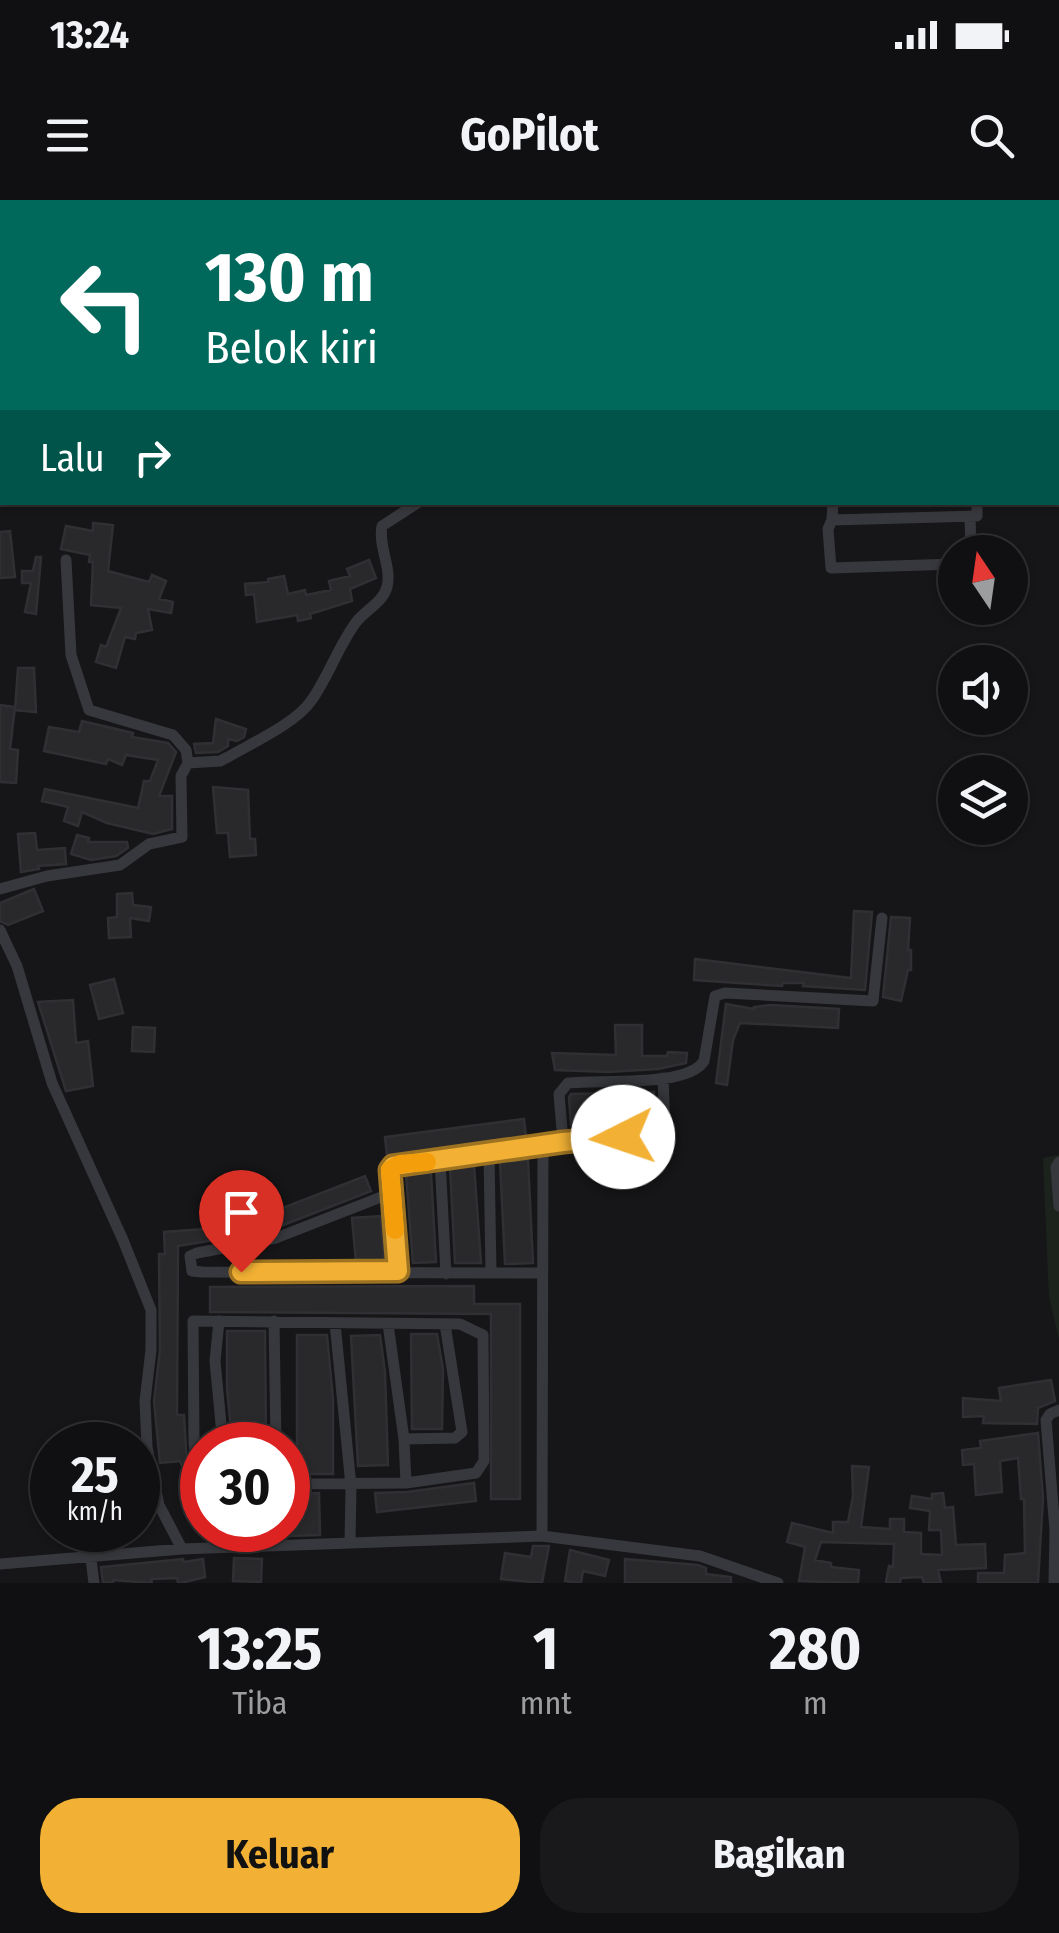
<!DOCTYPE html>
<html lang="id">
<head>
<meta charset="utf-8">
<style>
	:root { --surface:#101012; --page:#19191b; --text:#f1f3f6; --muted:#9c9d9f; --line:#303032; --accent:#f2b134 }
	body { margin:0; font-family:"Fira Sans Condensed",sans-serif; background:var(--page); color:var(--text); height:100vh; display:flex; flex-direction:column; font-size:38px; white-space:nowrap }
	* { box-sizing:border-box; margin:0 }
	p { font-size:32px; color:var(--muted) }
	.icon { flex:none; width:55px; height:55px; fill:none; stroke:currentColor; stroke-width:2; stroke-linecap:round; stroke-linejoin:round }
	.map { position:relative; height:1383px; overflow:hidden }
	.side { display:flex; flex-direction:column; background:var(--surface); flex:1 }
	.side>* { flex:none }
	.top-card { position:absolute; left:0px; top:0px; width:1060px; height:305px; box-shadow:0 2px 8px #0004,0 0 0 2px var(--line); background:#00695c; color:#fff; overflow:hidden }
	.needle { width:65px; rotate:347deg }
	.fabs { position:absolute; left:938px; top:335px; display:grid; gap:20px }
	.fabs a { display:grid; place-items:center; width:90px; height:90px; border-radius:50%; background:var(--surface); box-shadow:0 2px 8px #0004,0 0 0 2px var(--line); font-size:50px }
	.speed { position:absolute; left:30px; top:1222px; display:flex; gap:20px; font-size:50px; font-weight:700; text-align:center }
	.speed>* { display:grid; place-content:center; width:130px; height:130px; border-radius:50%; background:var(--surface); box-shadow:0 2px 8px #0004,0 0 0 2px var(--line); line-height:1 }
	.speed small { font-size:25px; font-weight:400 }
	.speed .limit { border:15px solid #d22; background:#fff; color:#111 }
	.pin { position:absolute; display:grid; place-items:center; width:85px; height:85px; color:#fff; margin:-102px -42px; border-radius:50% 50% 50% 0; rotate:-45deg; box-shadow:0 0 10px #0007 }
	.pin .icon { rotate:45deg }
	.me { position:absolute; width:110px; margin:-55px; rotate:266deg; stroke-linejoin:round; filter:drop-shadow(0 0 8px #0008) }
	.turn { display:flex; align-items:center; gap:35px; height:210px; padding:0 40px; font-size:45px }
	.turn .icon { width:130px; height:130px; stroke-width:2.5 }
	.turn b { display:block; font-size:70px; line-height:85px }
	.then { display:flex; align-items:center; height:95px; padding:0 40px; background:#0003; gap:20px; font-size:38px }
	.eta { display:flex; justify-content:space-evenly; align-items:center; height:170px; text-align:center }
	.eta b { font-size:60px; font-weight:700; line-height:70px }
	.button { display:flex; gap:20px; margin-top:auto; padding:20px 40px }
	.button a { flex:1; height:115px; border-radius:40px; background:var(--accent); color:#111; font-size:40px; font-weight:700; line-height:115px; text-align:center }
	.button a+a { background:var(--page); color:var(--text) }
	.status { display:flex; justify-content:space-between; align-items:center; height:70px; padding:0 50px; background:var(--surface); direction:ltr }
	.status svg { height:28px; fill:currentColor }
	header { display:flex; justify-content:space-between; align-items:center; height:130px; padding:0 40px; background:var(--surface); font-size:45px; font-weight:700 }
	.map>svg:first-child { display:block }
	.green { fill:#1c231d }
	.building { fill:#29292c; stroke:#303034; stroke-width:2.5 }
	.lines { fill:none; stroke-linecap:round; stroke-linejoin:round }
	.street { stroke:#37383d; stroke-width:11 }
	.route-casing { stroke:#9d7322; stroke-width:25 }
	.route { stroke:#f2b134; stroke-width:18 }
	.slow { stroke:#f59e0b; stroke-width:18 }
</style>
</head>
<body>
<div class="status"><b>13:24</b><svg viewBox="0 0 49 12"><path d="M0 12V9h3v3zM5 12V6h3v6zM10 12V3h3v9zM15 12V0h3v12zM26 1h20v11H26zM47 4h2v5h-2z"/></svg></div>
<header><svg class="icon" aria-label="menu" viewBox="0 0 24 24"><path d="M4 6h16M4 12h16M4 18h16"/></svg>GoPilot<svg class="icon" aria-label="search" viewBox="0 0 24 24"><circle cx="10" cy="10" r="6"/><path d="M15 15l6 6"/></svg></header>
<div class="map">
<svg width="1059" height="1383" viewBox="0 0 1059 1383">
	<rect width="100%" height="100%" fill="#161618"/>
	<path class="green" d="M1059,955V1139L1049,1097L1043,958Z"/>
	<path class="building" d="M93,323L113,325L108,371L149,382L152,375L166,381L159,399L173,402L171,413L148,409L152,430L136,433L135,439L125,437L116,468L96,462L101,445L106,447L121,408L91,405L93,362H89L90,355L61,349L66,326L93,331Z
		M10,331L15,377L0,378V332Z
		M36,357H41L36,414L25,412L31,383H22V371H33Z
		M369,360L376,378L350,389L352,401L310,414L311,418L298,421L297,415L257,422L254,394L246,395L245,384L269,382L268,379L284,376L288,394L305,390L306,395L331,390L329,381L350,376L347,369Z
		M18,468H34L36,512L15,510Z
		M0,505L15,507L10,549L18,550L16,583L0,582Z
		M216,519L246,529L244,537L237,541L228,539V546L218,552L196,553L194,544L213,543Z
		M82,521L133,533L132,537L168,543L176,552L159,596H172V629L153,634L107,623L82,612L78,626L64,621L68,607L42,601L45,589L138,608L144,581H150L158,560L126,555L122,565L108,559L106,564L44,551L49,527L79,532Z
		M213,587L248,590L250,639H255L256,655L230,657L228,633H217Z
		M35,633L37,650L65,648L66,664L38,666L39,669L21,672L18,634Z
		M77,635L89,638L88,642H127L128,648L116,656L91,660L71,654Z
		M34,689L43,711L8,725L0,721V703Z
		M132,693L133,705L151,707L149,721L130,718L131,737L109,738L108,718L117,717V694Z
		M854,711L872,712L865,790L803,786L804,783H783L782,786L694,780L695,759L851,778Z
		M891,717L910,718L908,750H911V770H908L901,801L883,797Z
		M114,779L123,813L99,819L90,785Z
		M73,800L76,843L88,841L93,886L66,891L38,802Z
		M726,804L754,809V807L771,805L839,809L838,828L740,823L733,840L727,885L716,883Z
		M615,825H642V856H667L668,852L687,853L686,863L658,869L608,872L555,870L552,853L616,855Z
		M133,827L155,828L154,852L132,851Z
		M654,892L653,925H571L569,897L571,894Z
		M524,919L526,937L387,955L385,937Z
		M665,944L666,960L634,962V965L584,968L581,950Z
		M528,960L533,1063L505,1064L500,962Z
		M474,965L481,1063H455L450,967Z
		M431,973L436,1062L413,1063L406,975Z
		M365,976L371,991L273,1029L248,1034L244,1023Z
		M381,1016L384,1062L356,1063L352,1018Z
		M219,1028L220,1039L178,1046L177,1215H184L187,1266L194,1279L202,1283L192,1289L180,1261L160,1263L154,1201L160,1150L159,1054H165L164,1032Z
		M474,1086V1104H520V1299H491V1114L210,1112V1087Z
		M227,1131H265L266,1240H232L227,1188Z
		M411,1134H437L443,1169L442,1229H412Z
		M297,1135H327L333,1199V1274H297Z
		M380,1135L385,1172L388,1265L358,1266L351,1136Z
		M1051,1180L1055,1201L1038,1208L1037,1224L983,1223L984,1216L963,1217V1198L1001,1201L999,1188Z
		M1038,1233L1043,1298L1038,1383H978V1373H1004L1005,1355L1025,1353L1024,1299H1021L1018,1258L1000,1261L1002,1292L976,1295L974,1264L963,1265L962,1250L981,1248L980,1241Z
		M852,1266L869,1267L861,1327L890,1329V1319H904V1332L921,1333V1354L942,1355L941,1330H929L930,1311L910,1308L912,1296L932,1299V1294L943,1293L945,1308L953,1307L956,1345L985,1344L986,1368L938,1370L941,1383H924L922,1377L901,1378L900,1383H891L886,1382L889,1366L893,1367L894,1344L821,1342L815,1360L831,1363V1367L859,1370L858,1383L799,1381L805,1347L787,1342L792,1323L833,1333V1322H848L853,1296Z
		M474,1283L476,1301L377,1312L375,1293L407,1292Z
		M319,1293L320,1335L288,1336V1294Z
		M533,1346H549L542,1383L501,1379L505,1353L531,1357Z
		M570,1350L609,1360L605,1376L583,1371L581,1383L565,1381Z
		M234,1358L262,1359L261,1382L233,1381Z
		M183,1359L184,1362L203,1359L205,1377L181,1383H178L177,1378L151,1379L152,1383L113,1380V1383H103L101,1367Z
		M625,1359L698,1365L706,1368V1374L731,1377V1383H625Z"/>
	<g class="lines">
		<path class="street" d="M784,0L785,2
			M0,237H2
			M833,302L832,320L828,329L831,368L955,364
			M970,316L971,352
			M832,320L977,316V302
			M66,360L71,455L89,510L173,535L186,550L188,563
			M0,689L47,676L120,665L149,644L182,637L181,576L188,563L220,561L228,557C252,543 296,523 311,501C329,476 338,446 357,421C367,409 383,402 387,387C392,367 378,347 382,326L419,302
			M0,730L17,766L52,883L123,1040L151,1110V1150L145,1201L147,1247L159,1305L182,1349
			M563,941L559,894L568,883C600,879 687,888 704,861L715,796L725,793L873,801L882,718
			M489,953L491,1073
			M440,960L446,1074
			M1059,962L1056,967L1059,1006
			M394,992L276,1038L197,1053L190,1056L192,1071L202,1072L542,1073
			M397,1071L390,970L393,966L563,941L657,935L665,929L663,878
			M219,1121L215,1161L223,1245
			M274,1121L276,1245
			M335,1123L351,1286L350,1342
			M388,1124L404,1239L406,1283
			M404,1239L455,1238L462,1232L445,1124
			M202,1274L196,1262L194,1243L193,1121L460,1124L483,1135L484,1261L476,1273L406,1283L288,1284
			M542,1336L543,944
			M91,1359L94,1383
			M0,1364L182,1349L542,1336L700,1356L778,1383
			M1054,1383L1055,1330L1046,1220L1050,1214L1059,1210"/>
	</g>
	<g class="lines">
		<defs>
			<path id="route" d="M241,1072L398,1071L390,970L393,966L563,942L623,937"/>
		</defs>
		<use href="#route" class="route-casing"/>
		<use href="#route" class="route"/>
		<path class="slow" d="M395,1030L390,970L400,964L427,962"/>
	</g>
</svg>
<div class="fabs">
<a><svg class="needle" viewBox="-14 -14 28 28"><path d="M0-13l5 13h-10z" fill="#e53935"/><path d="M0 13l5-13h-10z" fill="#9c9d9f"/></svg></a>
<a><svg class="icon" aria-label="sound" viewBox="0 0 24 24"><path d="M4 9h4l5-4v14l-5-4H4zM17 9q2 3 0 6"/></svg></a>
<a><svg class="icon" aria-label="layers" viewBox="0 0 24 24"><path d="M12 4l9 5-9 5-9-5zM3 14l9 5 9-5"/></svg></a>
</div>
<div class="speed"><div>25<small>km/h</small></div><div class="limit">30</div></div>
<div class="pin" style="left:241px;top:1072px;background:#d93025"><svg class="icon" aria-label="arrive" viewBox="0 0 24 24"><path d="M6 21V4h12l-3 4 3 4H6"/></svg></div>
<svg class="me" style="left:623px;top:937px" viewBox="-20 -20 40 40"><circle r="19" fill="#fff"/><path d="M0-13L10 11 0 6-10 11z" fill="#f2b134"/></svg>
<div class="top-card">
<div class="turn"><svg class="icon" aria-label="left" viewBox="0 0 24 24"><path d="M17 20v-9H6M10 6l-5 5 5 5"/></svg><div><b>130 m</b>Belok kiri</div></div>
<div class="then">Lalu<svg class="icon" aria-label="right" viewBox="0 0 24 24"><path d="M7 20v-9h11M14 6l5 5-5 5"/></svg></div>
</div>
</div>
<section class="side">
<div class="eta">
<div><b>13:25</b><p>Tiba</p></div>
<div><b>1</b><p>mnt</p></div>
<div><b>280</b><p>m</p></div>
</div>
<div class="button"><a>Keluar</a><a>Bagikan</a></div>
</section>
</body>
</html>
